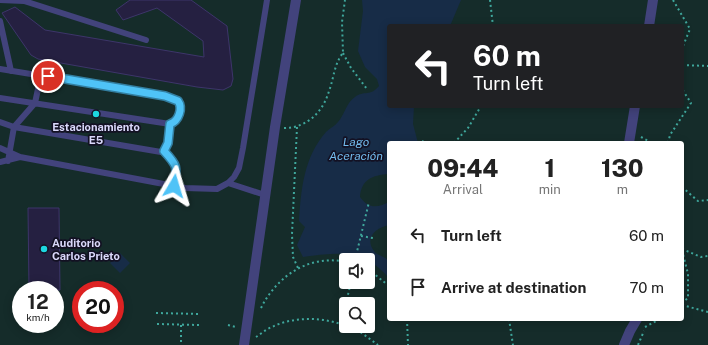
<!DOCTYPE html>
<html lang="en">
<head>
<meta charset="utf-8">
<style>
	:root { --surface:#fff; --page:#f6f6f6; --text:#222; --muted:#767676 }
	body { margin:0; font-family:"Public Sans",sans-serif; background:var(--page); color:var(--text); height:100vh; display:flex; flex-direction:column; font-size:15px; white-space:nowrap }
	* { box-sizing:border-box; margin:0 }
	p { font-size:13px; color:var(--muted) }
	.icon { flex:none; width:22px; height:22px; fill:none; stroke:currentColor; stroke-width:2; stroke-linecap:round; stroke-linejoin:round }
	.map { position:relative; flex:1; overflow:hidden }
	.panel { position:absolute; left:387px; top:141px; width:297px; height:180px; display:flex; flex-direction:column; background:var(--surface); border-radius:4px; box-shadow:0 2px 10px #0003 }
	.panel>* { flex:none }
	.banner { position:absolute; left:387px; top:24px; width:297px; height:84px; border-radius:4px; box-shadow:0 2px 10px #0003; background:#202124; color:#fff; overflow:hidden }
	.buttons { position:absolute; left:339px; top:253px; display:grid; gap:8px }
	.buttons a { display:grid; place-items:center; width:36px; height:36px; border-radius:4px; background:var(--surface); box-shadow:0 2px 10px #0003; font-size:20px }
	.speed { position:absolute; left:12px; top:281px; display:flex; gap:8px; font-size:20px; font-weight:700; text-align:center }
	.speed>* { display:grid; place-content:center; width:52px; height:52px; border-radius:50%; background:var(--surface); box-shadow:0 2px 10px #0003; line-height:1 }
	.speed small { font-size:10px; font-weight:400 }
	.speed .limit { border:6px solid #d22; background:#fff; color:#111 }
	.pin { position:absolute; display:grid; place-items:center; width:34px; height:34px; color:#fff; margin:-17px; border:2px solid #fff; border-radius:50%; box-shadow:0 1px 4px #0007 }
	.me { position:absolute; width:44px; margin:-22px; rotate:7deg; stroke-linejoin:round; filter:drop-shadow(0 0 3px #0008) }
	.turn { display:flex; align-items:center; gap:14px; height:84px; padding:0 20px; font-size:18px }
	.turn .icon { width:52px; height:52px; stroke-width:2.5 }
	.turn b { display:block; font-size:28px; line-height:34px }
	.eta { display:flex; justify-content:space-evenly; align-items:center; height:68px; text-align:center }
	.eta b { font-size:24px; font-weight:800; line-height:28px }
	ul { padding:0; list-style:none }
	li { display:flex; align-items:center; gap:12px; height:52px; padding:0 20px }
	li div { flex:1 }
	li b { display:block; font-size:15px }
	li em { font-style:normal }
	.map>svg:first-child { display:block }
	.green { fill:#152c2a; fill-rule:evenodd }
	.water { fill:#172c47 }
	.building { fill:#252041; stroke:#3d356a }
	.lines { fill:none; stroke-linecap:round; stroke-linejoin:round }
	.path { stroke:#3fa79c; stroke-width:2; stroke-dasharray:2 3; stroke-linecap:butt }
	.lane { stroke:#42437c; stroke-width:6 }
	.street { stroke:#42437c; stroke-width:10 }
	.route-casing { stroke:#337fa1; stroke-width:10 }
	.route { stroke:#4fc3f7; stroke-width:7 }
	.poi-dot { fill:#1dd7e1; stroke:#131123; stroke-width:1.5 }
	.labels { text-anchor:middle; stroke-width:3.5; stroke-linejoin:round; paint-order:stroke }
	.poi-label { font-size:11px; font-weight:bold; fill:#dad8fa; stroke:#131123 }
	.water-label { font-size:12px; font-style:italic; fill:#73bbed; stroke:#131123 }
</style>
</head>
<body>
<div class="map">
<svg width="708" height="345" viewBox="0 0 708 345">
	<rect width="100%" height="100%" fill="#131123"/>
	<path class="green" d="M0,0H708V345H0ZM389,26H682V106H389ZM389,143H682V319H389ZM346,260H368V282H346ZM21,290H55V324H21ZM81,290H115V324H81ZM346,304H368V326H346Z"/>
	<path class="water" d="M362,0H461L450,26H389V106H414L413,124L418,143H389V174C372,175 361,180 360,197C369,209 377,208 389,202V225C376,228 364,237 374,251C377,256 386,256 389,262C390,266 389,274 389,278C364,249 338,252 303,257L297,245L305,227L299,221C301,189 304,157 326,132C330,128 335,126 338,122C345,114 346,103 355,97C364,90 370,97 379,86L377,79L365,67L358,51L363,11Z
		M120,253L130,263L120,273L110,263Z"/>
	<path class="building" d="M130,0H191L227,26L233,79L231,86L223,90L197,87L38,59L31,55L2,13L15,7L45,30L204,57L203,41L157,8L123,20L116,10Z
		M28,208H59L60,290H29Z"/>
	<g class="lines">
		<path class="path" d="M490,0L493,26
			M673,0L690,29L683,46L682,57
			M343,53L351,68L367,89
			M682,65L708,66
			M297,127L292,234L293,257L298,268
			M284,128C307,128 323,112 329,91C334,78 334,64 343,53L342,22L345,0
			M641,137L652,143
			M422,141L426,143
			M454,143L468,128L481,106
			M668,143L670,135L691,103L682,89
			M682,187L698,201L708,200
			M361,236L373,238
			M682,249L701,257L708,256
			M682,250L688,274V298L682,303
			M355,260L369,202
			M368,269L389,286
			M682,305L708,312
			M261,308C277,276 309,254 346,262
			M156,313L200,314
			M407,319L408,345
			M509,319L513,345
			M157,324L199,325
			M341,324L351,282
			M181,325V345
			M228,325L236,327
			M347,326L359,331L378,345
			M645,327L660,319
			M256,337C261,334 266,329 272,327C294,316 324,317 346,326
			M638,345L644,331"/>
		<path class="lane" d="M0,0L24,1L146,40
			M0,21L11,71
			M0,69L171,97L178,101L180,105L177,121L170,124
			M0,98L170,124C169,133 171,148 161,152L14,127L0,122
			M0,148L20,157L185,188L217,189L228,183L234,177L239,168L243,148L267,0
			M164,151C177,165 178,167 174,186
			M8,161L14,127L35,103L41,75
			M0,162L20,157
			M228,183L265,195"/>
		<path class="street" d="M649,26L653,0
			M629,143L635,106
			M244,345L275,127L296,0
			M624,345L630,331L637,319"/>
	</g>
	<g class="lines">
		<defs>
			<path id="route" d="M48,76L165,96L178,101C183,108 179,121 170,124L168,143L164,151C177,165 178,167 174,186"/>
		</defs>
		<use href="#route" class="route-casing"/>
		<use href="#route" class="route"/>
	</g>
	<g class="poi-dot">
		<circle cx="96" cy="114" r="4"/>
		<circle cx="44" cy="249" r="4"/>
	</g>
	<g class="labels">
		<g class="poi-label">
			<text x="96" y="131">Estacionamiento<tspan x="96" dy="13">E5</tspan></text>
			<text x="52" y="247" text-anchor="start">Auditorio<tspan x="52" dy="13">Carlos Prieto</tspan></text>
		</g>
		<g class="water-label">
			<text x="356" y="146">Lago<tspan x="356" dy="14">Aceración</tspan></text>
		</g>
	</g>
</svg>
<div class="buttons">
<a><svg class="icon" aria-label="sound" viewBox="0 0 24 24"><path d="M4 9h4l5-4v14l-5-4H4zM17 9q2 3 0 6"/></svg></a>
<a><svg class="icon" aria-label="search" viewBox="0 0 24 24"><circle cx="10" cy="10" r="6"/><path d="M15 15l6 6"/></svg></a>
</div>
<div class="speed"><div>12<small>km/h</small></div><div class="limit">20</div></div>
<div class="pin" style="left:48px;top:76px;background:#d93025"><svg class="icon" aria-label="arrive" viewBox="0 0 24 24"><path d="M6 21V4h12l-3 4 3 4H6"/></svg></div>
<svg class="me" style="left:174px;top:186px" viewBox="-20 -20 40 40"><path d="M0-17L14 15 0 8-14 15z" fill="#4fc3f7" stroke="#fff" stroke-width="4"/></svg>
<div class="banner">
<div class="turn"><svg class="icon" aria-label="left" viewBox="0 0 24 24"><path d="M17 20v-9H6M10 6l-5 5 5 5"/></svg><div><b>60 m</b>Turn left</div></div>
</div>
<section class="panel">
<div class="eta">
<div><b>09:44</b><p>Arrival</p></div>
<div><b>1</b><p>min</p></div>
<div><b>130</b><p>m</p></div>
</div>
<ul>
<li><svg class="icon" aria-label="left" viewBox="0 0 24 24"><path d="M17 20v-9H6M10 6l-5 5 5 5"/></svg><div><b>Turn left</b></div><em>60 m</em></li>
<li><svg class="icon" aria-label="arrive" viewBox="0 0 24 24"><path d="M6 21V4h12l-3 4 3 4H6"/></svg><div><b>Arrive at destination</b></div><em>70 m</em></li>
</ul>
</section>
</div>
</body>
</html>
